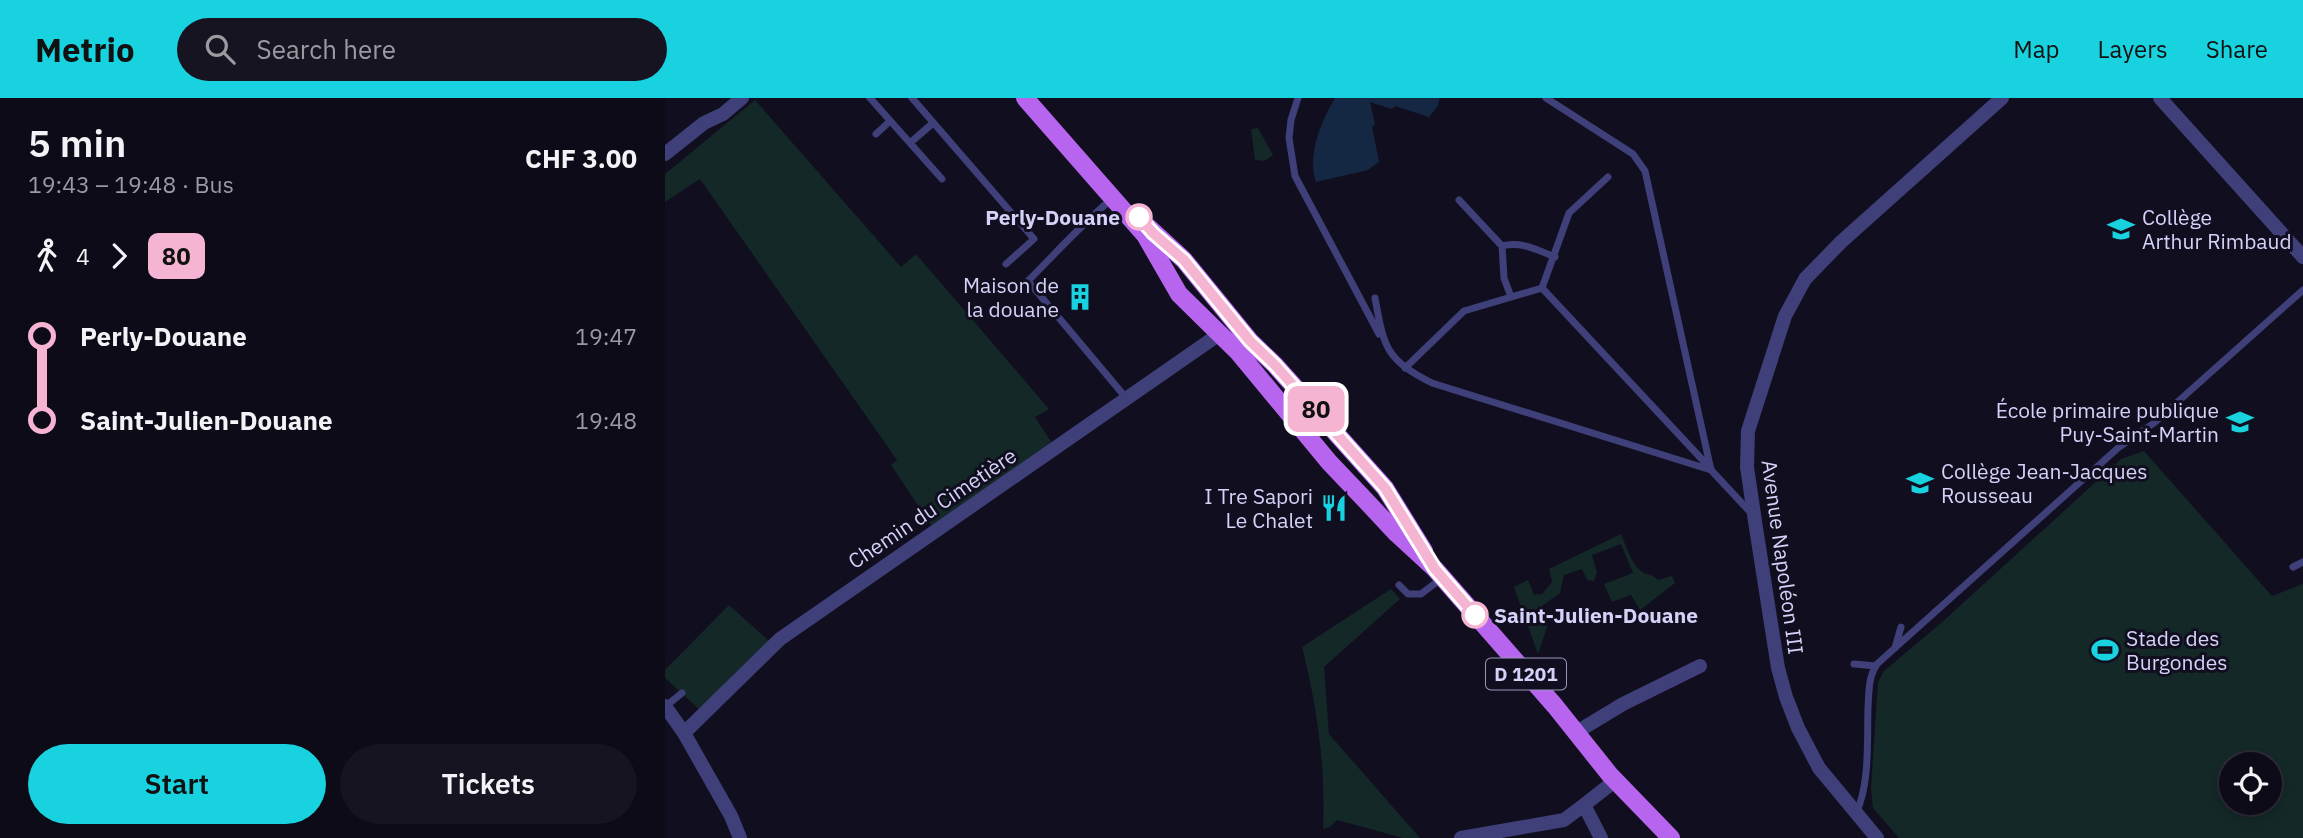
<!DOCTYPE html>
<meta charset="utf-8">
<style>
body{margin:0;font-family:"IBM Plex Sans",sans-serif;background:#161420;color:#f1f3f6;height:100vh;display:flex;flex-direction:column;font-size:26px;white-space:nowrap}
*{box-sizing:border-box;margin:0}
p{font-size:23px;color:#9a9ba1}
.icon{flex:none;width:38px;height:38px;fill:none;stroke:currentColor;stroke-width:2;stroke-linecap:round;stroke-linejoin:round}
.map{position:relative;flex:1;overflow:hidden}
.drawer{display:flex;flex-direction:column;background:#0d0b17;width:665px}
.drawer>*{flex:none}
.badge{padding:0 14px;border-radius:10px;font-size:24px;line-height:46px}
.buttons{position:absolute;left:1554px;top:654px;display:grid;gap:14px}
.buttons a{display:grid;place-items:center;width:63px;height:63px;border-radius:50%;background:#0d0b17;box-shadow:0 4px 10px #0003,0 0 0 2px #2d2b36;font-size:35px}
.map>.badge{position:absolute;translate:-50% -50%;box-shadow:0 0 0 4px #fff}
.legs{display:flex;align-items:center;gap:10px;height:77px;padding:0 28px;font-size:23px}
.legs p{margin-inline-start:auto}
.summary{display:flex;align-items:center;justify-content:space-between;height:119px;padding:0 28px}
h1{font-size:38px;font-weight:600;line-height:52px}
.action{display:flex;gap:14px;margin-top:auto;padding:14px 28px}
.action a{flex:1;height:80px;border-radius:42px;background:#18d2e0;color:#111;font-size:28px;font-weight:600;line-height:80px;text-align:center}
.action a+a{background:#161420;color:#f1f3f6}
ul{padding:0 28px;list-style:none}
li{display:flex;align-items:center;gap:24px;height:84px;font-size:26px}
li i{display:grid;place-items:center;width:10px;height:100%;margin:0 9px;background:currentColor}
li i::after{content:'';width:18px;height:18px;margin:-9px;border:5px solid;border-radius:50%;background:#0d0b17}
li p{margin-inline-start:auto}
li:first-child i{background:linear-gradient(#0000 50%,currentColor 0)}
li:last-child i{background:linear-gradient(currentColor 50%,#0000 0)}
header{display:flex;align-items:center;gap:42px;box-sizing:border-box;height:98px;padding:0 35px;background:#18d2e0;color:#111}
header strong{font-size:33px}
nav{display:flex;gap:38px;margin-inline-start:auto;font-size:24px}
.search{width:490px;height:63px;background:#161420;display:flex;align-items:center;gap:18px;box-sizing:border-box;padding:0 24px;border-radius:38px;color:#9a9ba1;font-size:26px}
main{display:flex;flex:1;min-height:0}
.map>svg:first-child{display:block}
.green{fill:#132827;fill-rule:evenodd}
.water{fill:#142844}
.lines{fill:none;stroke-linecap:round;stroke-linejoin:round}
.service{stroke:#3f3f79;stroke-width:7}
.minor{stroke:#3f3f79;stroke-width:14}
.primary{stroke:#b764ef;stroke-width:18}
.line-1-casing{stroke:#fff;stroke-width:16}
.line-1{stroke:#f5b5d2;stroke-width:10}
.stop-1-dot{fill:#fff;stroke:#f5b5d2;stroke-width:3.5}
.labels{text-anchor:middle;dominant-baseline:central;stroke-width:6;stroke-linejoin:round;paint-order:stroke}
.shield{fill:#110f1f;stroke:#9a98b8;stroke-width:2}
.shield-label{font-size:19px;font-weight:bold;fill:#d5d2fa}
.stop-label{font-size:21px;font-weight:bold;fill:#d5d2fa;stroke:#110f1f;text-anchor:end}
.poi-label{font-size:21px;fill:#d5d2fa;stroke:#110f1f;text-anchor:start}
.street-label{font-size:21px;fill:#d5d2fa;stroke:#110f1f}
</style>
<header>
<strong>Metrio</strong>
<div class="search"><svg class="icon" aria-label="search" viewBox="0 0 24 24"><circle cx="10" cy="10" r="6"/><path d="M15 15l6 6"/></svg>Search here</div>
<nav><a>Map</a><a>Layers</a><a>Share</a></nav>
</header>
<main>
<section class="drawer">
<div class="summary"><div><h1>5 min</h1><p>19:43 – 19:48 · Bus</p></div><b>CHF 3.00</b></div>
<div class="legs"><svg class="icon" aria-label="walk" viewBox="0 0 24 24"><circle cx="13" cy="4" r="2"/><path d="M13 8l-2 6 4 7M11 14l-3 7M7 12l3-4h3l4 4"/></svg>4<svg class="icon" aria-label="forward" viewBox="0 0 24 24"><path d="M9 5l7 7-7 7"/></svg><b class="badge" style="background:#f5b5d2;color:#111">80</b></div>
<ul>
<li><i style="color:#f5b5d2"></i><b>Perly-Douane</b><p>19:47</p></li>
<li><i style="color:#f5b5d2"></i><b>Saint-Julien-Douane</b><p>19:48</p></li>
</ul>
<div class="action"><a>Start</a><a>Tickets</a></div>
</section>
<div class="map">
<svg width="1638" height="740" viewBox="0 0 1638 740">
<rect width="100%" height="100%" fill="#110f1f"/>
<path class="green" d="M90 2 236 169 251 156 384 311 370 319 388 347 268 430 226 367 232 362 35 81 0 104V76Z
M593 30 608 57 599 63 590 62 586 31Z
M1479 353 1607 498 1638 486V740H1234L1208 710 1206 690 1213 584 1219 573 1275 526 1456 361ZM1566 667H1605V705H1566Z
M956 436C961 447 966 466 977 474 983 477 987 476 993 482L1007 478 1010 485 975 512 966 497 947 504 939 486 968 475 956 446 927 457 932 475 929 483 922 482 917 471 899 477 895 495 877 508 882 529 873 556 849 489 863 482 869 497 877 496 887 484 884 471Z
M726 491 735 501 659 569 664 636 755 740H738L672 722 665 729 658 731C661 670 652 608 637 549Z
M64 507 104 543 36 613 0 580V572Z"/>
<path class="water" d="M670 0H775L772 9 764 19 730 8 727 11 705 4 710 26 707 29 714 64 703 72 651 84C642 56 656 24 670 0Z"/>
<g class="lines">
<path class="service" d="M205 0 245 45 268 25
M247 0 369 141 341 166
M633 0 626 22 624 40 630 78 714 236
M881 0 968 56 980 73 1046 372
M211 36 225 23
M245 45 277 81
M794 102 837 148 839 180 846 199
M441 106C413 130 389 157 363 183L462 301
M837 148C857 143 872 152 890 159
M877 190 1046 371
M710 200C719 249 720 261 767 285L1046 372 1087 416
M740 270 799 213 877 190 904 115 943 79
M1628 469 1638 464
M734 487 743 496H756L777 480
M1230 550 1236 529
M1189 566 1211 568
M1 608 17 595
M1191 715C1205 687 1202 641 1203 610 1204 595 1203 579 1212 566L1453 350 1489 325 1638 192"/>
<path class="minor" d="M1495 0 1638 159
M0 56 39 25 58 16 77 0
M0 608 19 635 66 718 75 740
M19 635 115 541 553 237
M910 635 958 606 1035 568
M796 740 899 722 919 707
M936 740 919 707 951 682
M1212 740 1154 670 1133 630 1121 599 1113 570 1091 430 1082 369 1083 333 1120 218 1140 181 1176 144 1337 0"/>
<path class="primary" d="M360 0 480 137 514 196 573 254 664 364 703 405 732 436 770 471 890 608 945 677 1006 740
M483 129 519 162 585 243 610 267 720 390 759 453"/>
</g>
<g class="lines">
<defs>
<path id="line-1" d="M474 119 488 135 519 162 585 243 610 267 720 390 770 471 810 517"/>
</defs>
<use href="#line-1" class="line-1-casing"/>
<use href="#line-1" class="line-1"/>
</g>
<defs>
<symbol id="school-bare" viewBox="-9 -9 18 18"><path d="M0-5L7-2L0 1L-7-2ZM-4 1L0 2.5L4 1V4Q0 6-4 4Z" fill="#18d2e0" stroke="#110f1f" stroke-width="2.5" paint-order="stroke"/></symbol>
<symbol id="building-bare" viewBox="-9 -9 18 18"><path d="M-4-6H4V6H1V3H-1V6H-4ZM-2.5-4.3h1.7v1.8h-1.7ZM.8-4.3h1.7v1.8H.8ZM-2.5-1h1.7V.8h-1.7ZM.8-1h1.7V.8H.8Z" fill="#18d2e0" stroke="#110f1f" stroke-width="2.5" paint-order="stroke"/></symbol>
<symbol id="restaurant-bare" viewBox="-9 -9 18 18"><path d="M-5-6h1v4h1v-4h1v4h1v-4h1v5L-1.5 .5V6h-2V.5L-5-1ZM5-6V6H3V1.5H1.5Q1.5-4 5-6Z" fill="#18d2e0" stroke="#110f1f" stroke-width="2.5" paint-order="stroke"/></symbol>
<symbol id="stadium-bare" viewBox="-9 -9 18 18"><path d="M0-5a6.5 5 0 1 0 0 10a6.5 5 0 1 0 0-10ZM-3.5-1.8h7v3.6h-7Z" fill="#18d2e0" stroke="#110f1f" stroke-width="2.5" paint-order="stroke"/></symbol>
</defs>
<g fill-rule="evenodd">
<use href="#school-bare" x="1437" y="112" width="38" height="38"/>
<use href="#building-bare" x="396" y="180" width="38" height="38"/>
<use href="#school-bare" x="1556" y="305" width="38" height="38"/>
<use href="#school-bare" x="1236" y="366" width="38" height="38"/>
<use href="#restaurant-bare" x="650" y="391" width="38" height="38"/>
<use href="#stadium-bare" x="1421" y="533" width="38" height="38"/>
</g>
<g class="stop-1-dot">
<circle cx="474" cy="119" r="12"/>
<circle cx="810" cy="517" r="12"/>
</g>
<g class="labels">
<rect class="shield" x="821" y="560.5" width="80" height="31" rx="5"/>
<g class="shield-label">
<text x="861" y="576">D 1201</text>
</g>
<g class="stop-label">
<text x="455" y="119">Perly-Douane</text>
<text x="829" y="517" text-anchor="start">Saint-Julien-Douane</text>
</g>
<g class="poi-label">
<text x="1477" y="119">Collège<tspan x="1477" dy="24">Arthur Rimbaud</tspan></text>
<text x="394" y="187" text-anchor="end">Maison de<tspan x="394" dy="24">la douane</tspan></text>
<text x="1554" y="312" text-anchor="end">École primaire publique<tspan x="1554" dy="24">Puy-Saint-Martin</tspan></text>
<text x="1276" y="373">Collège Jean-Jacques<tspan x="1276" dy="24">Rousseau</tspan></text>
<text x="648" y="398" text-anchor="end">I Tre Sapori<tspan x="648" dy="24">Le Chalet</tspan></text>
<text x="1461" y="540">Stade des<tspan x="1461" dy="24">Burgondes</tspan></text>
</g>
<g class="street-label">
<text transform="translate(267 410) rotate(-34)">Chemin du Cimetière</text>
<text transform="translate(1118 459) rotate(82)">Avenue Napoléon III</text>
</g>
</g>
</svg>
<div class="buttons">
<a><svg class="icon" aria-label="locate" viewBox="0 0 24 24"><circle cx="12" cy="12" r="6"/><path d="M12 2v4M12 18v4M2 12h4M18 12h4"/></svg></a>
</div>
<b class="badge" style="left:651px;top:311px;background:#f5b5d2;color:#111">80</b>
</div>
</main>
